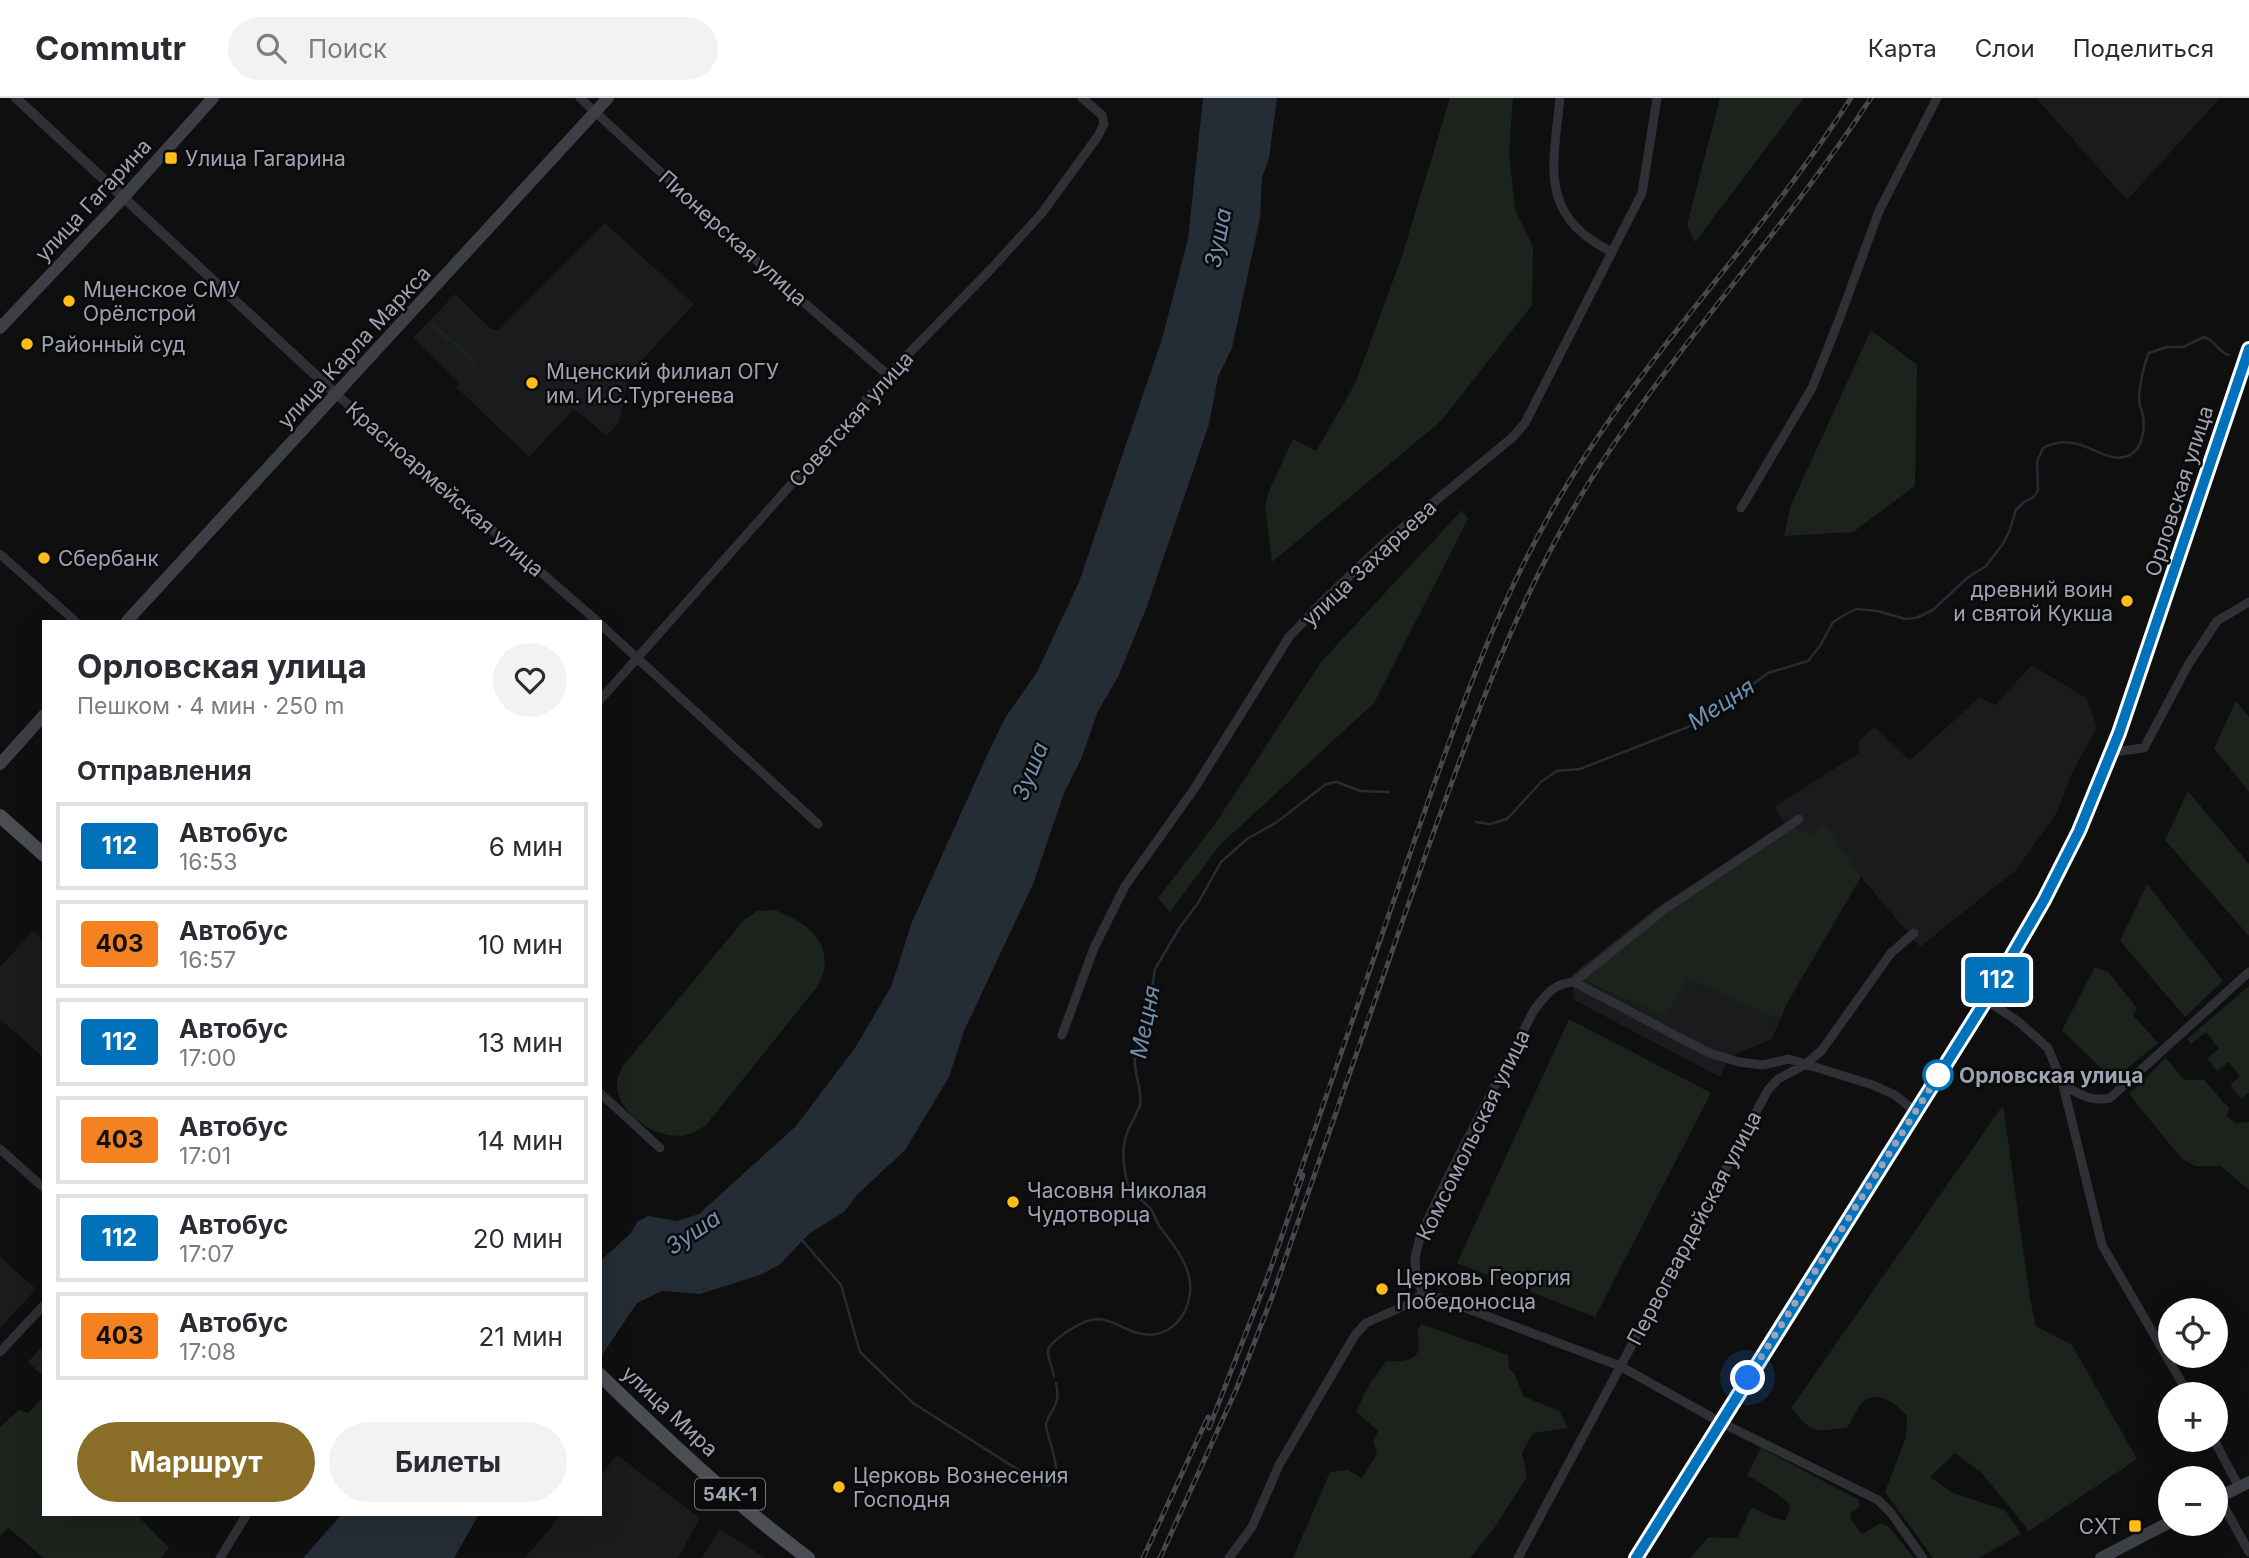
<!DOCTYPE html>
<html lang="ru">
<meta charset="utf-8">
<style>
body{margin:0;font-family:Inter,sans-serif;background:#f2f2f3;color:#2b2b33;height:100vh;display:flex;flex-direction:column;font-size:26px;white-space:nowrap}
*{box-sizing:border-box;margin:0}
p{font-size:23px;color:#7c7c81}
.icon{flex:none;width:38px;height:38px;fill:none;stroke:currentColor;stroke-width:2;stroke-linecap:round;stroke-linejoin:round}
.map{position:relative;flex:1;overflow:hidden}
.drawer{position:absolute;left:42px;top:522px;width:560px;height:896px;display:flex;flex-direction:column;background:#fff;border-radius:0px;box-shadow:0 7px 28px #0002}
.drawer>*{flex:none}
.badge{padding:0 14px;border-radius:5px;font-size:24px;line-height:46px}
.tools{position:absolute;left:2158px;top:1200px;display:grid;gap:14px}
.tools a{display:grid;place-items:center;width:70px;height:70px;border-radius:50%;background:#fff;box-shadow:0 7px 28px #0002;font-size:35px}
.you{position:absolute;width:35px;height:35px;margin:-18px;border:5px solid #fff;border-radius:50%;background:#1a73e8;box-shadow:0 0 0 10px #1a73e833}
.map>.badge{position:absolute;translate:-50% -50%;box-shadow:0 0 0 4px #fff}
h2{padding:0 35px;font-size:26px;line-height:63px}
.round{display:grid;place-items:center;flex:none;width:74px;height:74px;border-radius:37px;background:#f2f2f3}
.headline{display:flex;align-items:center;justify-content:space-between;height:119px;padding:0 35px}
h1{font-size:33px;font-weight:700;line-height:52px}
.cta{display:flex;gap:14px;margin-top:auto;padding:14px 35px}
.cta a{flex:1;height:80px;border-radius:42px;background:#8a6d27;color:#fff;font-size:28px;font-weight:700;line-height:80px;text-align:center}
.cta a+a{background:#f2f2f3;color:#2b2b33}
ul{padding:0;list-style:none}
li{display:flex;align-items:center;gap:21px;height:88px;margin:0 14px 10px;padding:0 21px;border:4px solid #e1e1e2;border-radius:0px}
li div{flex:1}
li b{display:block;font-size:26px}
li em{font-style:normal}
li .badge{min-width:77px;font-weight:700;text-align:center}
header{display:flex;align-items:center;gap:42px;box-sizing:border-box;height:98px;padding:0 35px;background:#fff;border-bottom:2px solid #e1e1e2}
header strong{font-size:33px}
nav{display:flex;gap:38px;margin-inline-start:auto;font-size:24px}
.search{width:490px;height:63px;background:#f2f2f3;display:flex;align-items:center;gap:18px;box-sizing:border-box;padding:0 24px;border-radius:38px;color:#7c7c81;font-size:26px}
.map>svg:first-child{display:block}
.built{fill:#1a1b1d}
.green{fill:#1b231c}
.water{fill:#242c35}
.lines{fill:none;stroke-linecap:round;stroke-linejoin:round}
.stream{stroke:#242c35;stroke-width:2.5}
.minor{stroke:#2f3036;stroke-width:9}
.tertiary{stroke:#2f3036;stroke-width:10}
.secondary{stroke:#3d3f46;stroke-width:12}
.primary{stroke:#4b4d55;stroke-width:14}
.rail-casing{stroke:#46484f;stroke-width:5}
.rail{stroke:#0a0a0b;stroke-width:2.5;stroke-dasharray:8;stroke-linecap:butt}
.line-casing{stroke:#fff;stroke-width:16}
.line{stroke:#0072bc;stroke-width:10}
.walk{stroke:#9ea3b3;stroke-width:7;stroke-dasharray:0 12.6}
.poi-dot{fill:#ffbd18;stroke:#0a0a0b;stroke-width:2.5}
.stop-dot{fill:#fff;stroke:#0072bc;stroke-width:3.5}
.labels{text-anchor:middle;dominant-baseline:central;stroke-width:5;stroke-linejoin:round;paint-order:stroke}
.shield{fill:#0a0a0b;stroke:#727581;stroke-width:2}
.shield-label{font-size:19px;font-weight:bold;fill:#9ea3b3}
.poi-label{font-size:21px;fill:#9ea3b3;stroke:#0a0a0b;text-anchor:start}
.street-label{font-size:21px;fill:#9ea3b3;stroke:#0a0a0b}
.stop-label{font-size:21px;font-weight:bold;fill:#9ea3b3;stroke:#0a0a0b;text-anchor:start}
.water-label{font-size:23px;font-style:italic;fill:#7090b3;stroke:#0a0a0b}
</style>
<header>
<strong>Commutr</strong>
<div class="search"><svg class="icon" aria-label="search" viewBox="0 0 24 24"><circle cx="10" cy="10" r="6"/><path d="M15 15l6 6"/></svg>Поиск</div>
<nav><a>Карта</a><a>Слои</a><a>Поделиться</a></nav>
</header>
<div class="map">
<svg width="2249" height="1460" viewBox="0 0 2249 1460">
<rect width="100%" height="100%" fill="#0f0f10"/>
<path class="built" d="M2036 0H2220L2127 102Z
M605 125 694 206 629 276 619 324 607 338 574 311 529 359 456 289 460 285 413 240 455 196 492 232H499Z
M2032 567 2086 600 2097 629 2073 673 2055 718 2016 772 1920 849 1861 779 1825 727 1811 736 1786 726 1774 709 1859 655V643L1874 629 1910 662 1980 599 1995 607Z
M33 833 44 843V960L0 921V869Z
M1572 877 1665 919 1688 881 1780 922 1772 941 1729 959 1720 979 1574 902Z
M0 1159 36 1191 0 1230Z
M617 1357 700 1420 678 1460H525L562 1416H600V1378Z
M720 1431 765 1460H702Z"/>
<path class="green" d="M1450 0H1513L1509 54 1515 111 1533 149 1532 207 1441 323 1272 464 1265 408 1269 393 1293 341 1316 353 1355 286 1402 158Z
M1720 0H1804L1695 144 1687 127Z
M433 224 476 263 473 266 431 227Z
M1871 232 1917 267 1915 388 1853 434 1784 438 1791 407Z
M1462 412 1468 421 1374 605 1219 748 1170 814 1158 800 1215 726 1321 564Z
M2236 603 2249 619V694L2214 650Z
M2188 693 2249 766V838L2165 742Z
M1786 726 1811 736 1825 726 1861 779 1786 907 1780 922 1688 881 1665 919 1572 877 1659 808Z
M2147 786 2223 883 2185 919 2120 843Z
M775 812C811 826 839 850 817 889L706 1027C700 1031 693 1035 686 1037 657 1043 616 1016 617 985 617 980 620 975 622 969L743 823 757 813Z
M2095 869 2108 874 2137 910 2133 917 2158 945 2113 982 2062 932Z
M2249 888V995L2241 1001 2230 987 2240 978 2229 964 2217 973 2207 960 2219 951 2206 934 2191 946 2187 941Z
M1569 921 1711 995 1595 1219 1457 1165Z
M2166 960 2184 982H2204L2229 1010 2227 1018 2235 1025 2249 1024V1092L2221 1068H2195L2181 1060 2129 996Z
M2003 1007 2030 1200 2036 1228 2072 1247 2137 1361 2029 1433 1981 1374 1955 1355 1930 1379 1953 1395 2005 1412 2021 1436 1979 1460H1933L1885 1394 1906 1339 1907 1318C1897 1307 1877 1290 1862 1305 1856 1311 1852 1323 1847 1330 1814 1333 1813 1336 1791 1310Z
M1421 1226 1508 1257 1509 1271 1515 1276 1523 1298 1559 1313 1568 1330 1533 1335 1522 1355 1527 1379 1495 1429 1470 1460H1293L1330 1374 1348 1372 1362 1380 1377 1356 1373 1343 1378 1333 1356 1313 1369 1287 1386 1263C1410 1264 1424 1262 1417 1234Z
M44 1247V1279L28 1264Z
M44 1298V1416H136L169 1450 161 1460H44L8 1430 0 1438V1329L19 1312 28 1315Z
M1761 1350 1859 1402 1860 1408 1851 1414 1850 1420 1862 1436 1881 1425 1889 1429 1914 1460H1690L1709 1439C1721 1439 1726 1442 1738 1439L1750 1412 1753 1409 1769 1418 1785 1423 1789 1414 1790 1407 1776 1395 1747 1377Z"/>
<path class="water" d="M1203 0H1277L1269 60 1262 80 1260 120 1232 250 1218 279 1209 326 1146 511 1118 579 1098 613 1081 661 1064 695 1033 786 964 933 949 979 905 1052 857 1097 844 1114 810 1135 779 1167 760 1177 700 1196 662 1193 637 1205 600 1260V1163L631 1135 637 1124 648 1118 677 1123 699 1116 796 1028 855 950 891 889 912 824 990 651 1005 620 1037 574 1079 484 1162 241 1188 141Z
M342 1416H479L454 1460H303Z"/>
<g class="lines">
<path class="stream" d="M1476 724 1490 726 1507 721 1542 683 1557 673 1580 671 1688 629 1703 619 1722 600 1745 592 1768 575 1808 563 1820 548 1833 524 1848 515 1856 511 1878 513 1905 521 1916 520 1933 512 1967 480 1986 468 2002 447 2009 434 2016 412 2024 404 2034 399 2038 392 2037 364 2043 350C2082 330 2103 370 2130 357 2143 350 2145 330 2143 318 2142 312 2139 307 2139 302 2139 291 2144 264 2149 255L2167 249H2183L2204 239C2216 242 2217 254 2229 257
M801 1141 841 1187 860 1254 913 1305 1042 1387H1050C1065 1372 1047 1344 1046 1326 1051 1309 1061 1309 1056 1285
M1054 1278C1048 1252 1040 1253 1065 1235 1076 1228 1086 1221 1099 1221 1111 1222 1123 1230 1134 1234 1164 1244 1186 1224 1190 1195 1193 1170 1174 1147 1160 1129 1156 1124 1155 1116 1150 1110 1141 1100 1131 1098 1127 1083 1122 1062 1121 1045 1131 1026 1134 1020 1138 1013 1140 1007 1143 991 1133 976 1135 959 1136 947 1143 936 1146 924 1150 907 1152 889 1155 871L1180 829 1198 805 1221 764 1247 741 1277 724 1326 686 1337 684 1360 693 1389 694"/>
<path class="minor" d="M580 0 779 183 888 277
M1560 0C1553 69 1538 118 1612 154
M336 296 597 523
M1741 410 1812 290 1839 222 1879 113 1937 0
M0 456 75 523
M600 526 818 726
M600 602 888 277 992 170 1042 115 1098 38 1104 26 1102 17 1082 0
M2112 654 2144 650 2188 567 2217 523 2249 504
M1574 884 1709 955 1739 964 1763 967 1789 961 1873 987 1895 997 1916 1014
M1986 902 2019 924 2048 950 2063 987 2102 1147 2189 1297
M1062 937 1094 850 1125 788 1194 691 1289 539 1322 504 1383 446 1513 339 1525 325 1642 95 1657 0
M2063 987C2079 996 2091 1004 2110 1000L2249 874
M600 995 660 1050
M0 1051 44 1090
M1423 1194 1416 1181 1415 1159 1421 1136 1451 1073 1534 912C1547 896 1552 886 1574 884L1665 811 1799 721
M1423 1194 1620 1268 1720 1324 1878 1402 1891 1415 1923 1460
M0 1254 44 1207
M2214 1342 2239 1389
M2219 1399 2249 1454
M220 1460 247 1416
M1229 1460 1252 1429 1279 1367 1355 1237 1366 1225 1413 1204 1423 1194
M1518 1460 1768 992 1778 981 1806 966 1822 952 1891 855 1914 835"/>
<path class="tertiary" d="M16 0 336 296"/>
<path class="secondary" d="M0 230 122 101 213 0
M127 523 608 0
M0 666 44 617
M2216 1401 2249 1384
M2101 1460 2170 1424"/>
<path class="primary" d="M0 718 44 757
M600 1277C666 1341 734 1405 808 1460
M1636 1460 1986 902 2044 802 2079 733 2112 654 2249 251"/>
<defs>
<path id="rail" d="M1296 1086C1334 973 1373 860 1413 747 1452 634 1491 520 1550 416 1634 266 1759 144 1851 0
M1209 1330 1268 1178 1303 1077
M1143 1460 1208 1319
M1160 1460 1236 1292 1272 1199C1324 1049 1375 899 1428 750 1469 636 1509 524 1569 418 1655 268 1777 144 1871 0"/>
</defs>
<use href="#rail" class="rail-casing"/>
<use href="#rail" class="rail"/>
</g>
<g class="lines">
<defs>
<path id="line" d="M1636 1460 1986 902 2044 802 2079 733 2119 635 2249 251"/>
</defs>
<use href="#line" class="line-casing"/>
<use href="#line" class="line"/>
<path class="walk" d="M1748 1280 1943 970 1938 977"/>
</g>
<g class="poi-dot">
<rect x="164" y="53" width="14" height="14" rx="3.5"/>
<circle cx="69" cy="203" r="7"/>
<circle cx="27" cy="246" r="7"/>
<circle cx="532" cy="285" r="7"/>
<circle cx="44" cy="460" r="7"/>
<circle cx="2127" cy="503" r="7"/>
<circle cx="1013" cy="1104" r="7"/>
<circle cx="1382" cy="1191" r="7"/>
<circle cx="839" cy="1389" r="7"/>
<rect x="2128" y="1421" width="14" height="14" rx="3.5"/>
</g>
<circle class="stop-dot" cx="1938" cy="977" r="14"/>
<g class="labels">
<rect class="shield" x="695" y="1380.5" width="70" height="31" rx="5"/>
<g class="shield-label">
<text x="730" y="1396">54К-1</text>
</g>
<g class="poi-label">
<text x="185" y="60">Улица Гагарина</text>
<text x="83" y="191">Мценское СМУ<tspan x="83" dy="24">Орёлстрой</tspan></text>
<text x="41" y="246">Районный суд</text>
<text x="546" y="273">Мценский филиал ОГУ<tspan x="546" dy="24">им. И.С.Тургенева</tspan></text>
<text x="58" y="460">Сбербанк</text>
<text x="2113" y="491" text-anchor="end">древний воин<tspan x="2113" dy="24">и святой Кукша</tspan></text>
<text x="1027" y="1092">Часовня Николая<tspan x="1027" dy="24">Чудотворца</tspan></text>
<text x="1396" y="1179">Церковь Георгия<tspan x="1396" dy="24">Победоносца</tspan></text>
<text x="853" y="1377">Церковь Вознесения<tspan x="853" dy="24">Господня</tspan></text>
<text x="2121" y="1428" text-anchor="end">СХТ</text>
</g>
<g class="street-label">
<text transform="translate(93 102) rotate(-47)">улица Гагарина</text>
<text transform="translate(733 140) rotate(42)">Пионерская улица</text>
<text transform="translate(354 249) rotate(-47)">улица Карла Маркса</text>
<text transform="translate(851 321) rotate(-48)">Советская улица</text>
<text transform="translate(445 391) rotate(41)">Красноармейская улица</text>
<text transform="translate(2179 393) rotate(-72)">Орловская улица</text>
<text transform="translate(1369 465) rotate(-43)">улица Захарьева</text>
<text transform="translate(1473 1037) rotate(-64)">Комсомольская улица</text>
<text transform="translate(1694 1130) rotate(-62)">Первогвардейская улица</text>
<text transform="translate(670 1313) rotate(43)">улица Мира</text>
</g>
<g class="stop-label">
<text x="1959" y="977">Орловская улица</text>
</g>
<g class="water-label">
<text transform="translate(1218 140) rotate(-79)">Зуша</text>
<text transform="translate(1721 606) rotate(-33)">Мецня</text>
<text transform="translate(1030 673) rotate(-68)">Зуша</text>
<text transform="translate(1145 924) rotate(-79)">Мецня</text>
<text transform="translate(693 1134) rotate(-34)">Зуша</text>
</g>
</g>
</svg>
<div class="tools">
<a><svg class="icon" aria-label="locate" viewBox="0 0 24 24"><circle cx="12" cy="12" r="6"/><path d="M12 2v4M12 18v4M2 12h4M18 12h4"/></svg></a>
<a>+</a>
<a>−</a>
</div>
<div class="you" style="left:1748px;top:1280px"></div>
<b class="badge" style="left:1997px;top:882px;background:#0072bc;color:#fff">112</b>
<section class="drawer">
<div class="headline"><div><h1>Орловская улица</h1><p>Пешком · 4 мин · 250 m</p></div><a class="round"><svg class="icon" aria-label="heart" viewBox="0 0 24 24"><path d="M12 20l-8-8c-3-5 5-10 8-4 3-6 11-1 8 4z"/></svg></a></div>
<h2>Отправления</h2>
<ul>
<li><span class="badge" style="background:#0072bc;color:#fff">112</span><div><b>Автобус</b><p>16:53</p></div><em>6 мин</em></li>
<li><span class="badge" style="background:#f58220;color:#111">403</span><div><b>Автобус</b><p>16:57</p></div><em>10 мин</em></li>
<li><span class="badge" style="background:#0072bc;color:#fff">112</span><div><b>Автобус</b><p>17:00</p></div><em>13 мин</em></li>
<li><span class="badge" style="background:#f58220;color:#111">403</span><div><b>Автобус</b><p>17:01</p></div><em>14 мин</em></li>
<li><span class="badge" style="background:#0072bc;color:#fff">112</span><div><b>Автобус</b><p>17:07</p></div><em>20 мин</em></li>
<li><span class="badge" style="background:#f58220;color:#111">403</span><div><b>Автобус</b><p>17:08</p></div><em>21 мин</em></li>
</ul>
<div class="cta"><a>Маршрут</a><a>Билеты</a></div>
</section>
</div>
